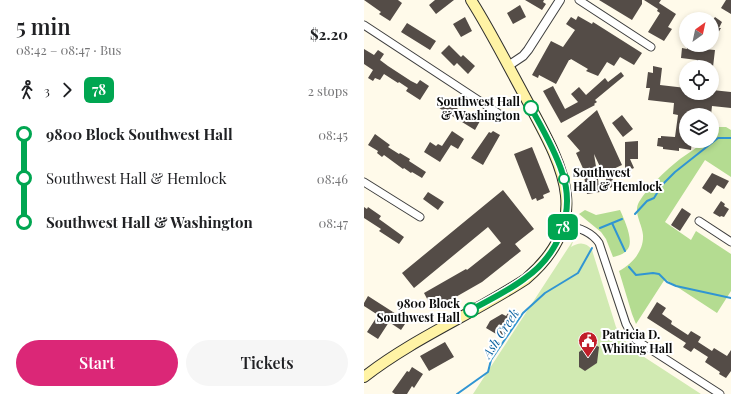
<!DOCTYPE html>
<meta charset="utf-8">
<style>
body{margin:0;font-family:"Playfair Display",serif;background:#f6f6f6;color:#202124;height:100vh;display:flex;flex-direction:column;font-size:15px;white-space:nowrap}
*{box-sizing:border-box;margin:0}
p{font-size:13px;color:#757577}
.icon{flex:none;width:22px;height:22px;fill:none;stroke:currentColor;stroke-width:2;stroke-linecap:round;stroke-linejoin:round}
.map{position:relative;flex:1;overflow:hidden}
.details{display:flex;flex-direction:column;background:#fff;width:364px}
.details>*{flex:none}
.badge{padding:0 8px;border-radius:6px;font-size:14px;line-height:26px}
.needle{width:26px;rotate:33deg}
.fabs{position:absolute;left:315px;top:12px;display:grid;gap:8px}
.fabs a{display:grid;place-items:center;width:40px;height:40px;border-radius:50%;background:#fff;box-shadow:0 2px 6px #0003;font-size:20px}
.map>.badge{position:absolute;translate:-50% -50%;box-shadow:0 0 0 2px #fff}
.legs{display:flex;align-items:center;gap:6px;height:44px;padding:0 16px;font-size:13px}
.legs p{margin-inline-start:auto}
.summary{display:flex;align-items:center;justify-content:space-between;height:68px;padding:0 16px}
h1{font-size:22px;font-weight:600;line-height:30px}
.cta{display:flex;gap:8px;margin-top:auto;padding:8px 16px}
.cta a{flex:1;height:46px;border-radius:24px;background:#db2777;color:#fff;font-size:16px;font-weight:600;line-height:46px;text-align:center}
.cta a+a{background:#f6f6f6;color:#202124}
ul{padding:0 16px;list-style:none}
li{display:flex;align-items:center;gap:14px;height:44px;font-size:15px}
li i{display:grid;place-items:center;width:6px;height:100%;margin:0 5px;background:currentColor}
li i::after{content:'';width:10px;height:10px;margin:-5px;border:3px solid;border-radius:50%;background:#fff}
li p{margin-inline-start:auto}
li:first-child i{background:linear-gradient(#0000 50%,currentColor 0)}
li:last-child i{background:linear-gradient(currentColor 50%,#0000 0)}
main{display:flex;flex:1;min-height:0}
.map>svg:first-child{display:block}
.green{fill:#d1eab2}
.forest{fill:#b4dc91}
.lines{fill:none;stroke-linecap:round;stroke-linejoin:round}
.stream{stroke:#3095d3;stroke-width:2}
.building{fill:#544c47}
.minor-casing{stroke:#3e3e3e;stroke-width:9}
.tertiary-casing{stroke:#3e3e3e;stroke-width:10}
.secondary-casing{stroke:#2d2d2d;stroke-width:12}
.minor{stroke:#fff;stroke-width:7}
.tertiary{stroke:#fff;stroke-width:8}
.secondary{stroke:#fff3a5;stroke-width:10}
.line-1-casing{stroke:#fff;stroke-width:9}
.line-1{stroke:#00a651;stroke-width:6}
.stop-1-dot{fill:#fff;stroke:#00a651;stroke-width:2}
.labels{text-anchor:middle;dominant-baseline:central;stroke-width:4;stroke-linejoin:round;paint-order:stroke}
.stop-label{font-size:12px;font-weight:bold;fill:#0b0b0b;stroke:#fff;text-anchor:end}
.poi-label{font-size:12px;font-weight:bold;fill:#0b0b0b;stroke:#fff;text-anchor:start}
.water-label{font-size:13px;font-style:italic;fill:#1065a2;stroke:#fff}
</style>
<main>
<section class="details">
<div class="summary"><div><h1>5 min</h1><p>08:42 – 08:47 · Bus</p></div><b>$2.20</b></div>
<div class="legs"><svg class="icon" aria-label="walk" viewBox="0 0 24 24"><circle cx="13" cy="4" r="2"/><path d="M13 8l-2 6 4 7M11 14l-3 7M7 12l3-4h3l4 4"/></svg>3<svg class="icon" aria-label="forward" viewBox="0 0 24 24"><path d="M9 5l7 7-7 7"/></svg><b class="badge" style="background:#00a651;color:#fff">78</b><p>2 stops</p></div>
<ul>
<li><i style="color:#00a651"></i><b>9800 Block Southwest Hall</b><p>08:45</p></li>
<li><i style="color:#00a651"></i><span>Southwest Hall &amp; Hemlock</span><p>08:46</p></li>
<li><i style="color:#00a651"></i><b>Southwest Hall &amp; Washington</b><p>08:47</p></li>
</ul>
<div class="cta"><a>Start</a><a>Tickets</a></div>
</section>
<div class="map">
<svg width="367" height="394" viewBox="0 0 367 394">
<rect width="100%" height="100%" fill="#fffaea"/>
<path class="green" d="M210 239 207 247C215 242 222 242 228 250L252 327 261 341 274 353 337 394H109Z"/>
<path class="forest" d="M354 127H362L367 130V177L341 160 301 222 327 240 332 231 367 254V291L353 313 301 279 272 324 268 314 255 271C268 264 280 251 279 235 278 223 269 213 275 202 284 187 302 170 316 159 324 153 333 148 340 141H348V132Z
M221 210 232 215 256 210C260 219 271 242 263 250 260 254 254 256 249 257L242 239 237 232 215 214Z"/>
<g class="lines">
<path class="stream" d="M271 214 283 201 290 198 298 185 311 172 354 138H367
M248 223 261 251
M236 228 258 219
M265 267 272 275 289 273 295 274 303 282 312 286 367 298
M93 394 124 372 127 360 159 313 181 293 214 273 228 248"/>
</g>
<path class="building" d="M0 0H34L38 3 26 21 15 14 17 12Z
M71 0H90L72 14 65 5Z
M161 0H180L179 2 182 4 178 10Z
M235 0H278V4L268 20Z
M280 0H297L295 3 312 14 304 27 308 29 300 41 284 32 296 13 293 11 294 9Z
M362 0H367V14L357 8Z
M156 5 162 17 149 24 143 13Z
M214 16 228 24 229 22 278 53 270 65 256 57 250 66 243 62 234 76 222 71 224 69 207 59 206 60H205L192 84 175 75 174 78 168 75 187 41 199 47 211 30 202 24 207 17 212 20Z
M101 17 108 31 97 37 89 24Z
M351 17 358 22 355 28H357L348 43V21Z
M43 23 72 41 66 50 37 32Z
M85 45 97 57 99 55 111 66 104 74 93 63 90 66 77 53Z
M323 45 340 47V49L351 50 349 67H332L333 60 317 58 318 48 323 49Z
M0 49 10 55 14 50 20 54 16 60 24 66 47 81 53 84 56 80 65 86 56 100 42 91 44 88 35 82 34 83 20 74 16 80 11 78 9 81 4 78 9 70 0 64Z
M289 66 298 68 296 85 322 88V93H348V90L367 92V108L348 106 347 115H322V141H328L327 150 315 148V151L299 149V147L293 146 294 138H297V136L311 137 314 115 309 114 310 103 284 100 286 88H282L284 72 289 73Z
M257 72 260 76 231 100 233 102 230 104 231 105 197 123 179 91 189 86 201 109 214 102 207 94 215 87 222 95 241 78 244 82Z
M77 98 99 112 100 111 116 121 111 130 72 106Z
M233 110 258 165 245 171 251 185 246 188 230 154 236 192 223 194 220 176 222 175 212 153 216 151 203 136Z
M258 115 269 129 259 137 248 123Z
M88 131 100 139 94 149 87 145 76 162 60 152 66 142 72 146 74 144 78 146Z
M129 131 136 135 119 165 107 158 125 132 127 133Z
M11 134 26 145 24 147 35 154 36 153 46 159 45 161 62 172 58 178 48 172 47 173 40 168 39 169 20 155 18 157 13 153 14 151 4 145Z
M274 141V159H266L270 168 261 172V142Z
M168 147 186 192 179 195 180 198 173 201 172 198 168 200 150 154Z
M348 173 365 181 360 189 353 185 347 194 338 188Z
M139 190 170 229 151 244 157 251 118 282 69 310 60 293 102 269 103 270 137 243 124 227 50 288 38 273Z
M64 192 80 202 74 210 59 199Z
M357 201 361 204 360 206 365 209 360 217 357 216 356 217 349 213Z
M0 207 3 209 4 207 17 216 15 219 40 237 35 244 15 231 17 229 0 218Z
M318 208 327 214 316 231 307 225Z
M4 296 43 321 37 330 25 322 14 339 3 332 14 315 0 306V303Z
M293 302 302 308 298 314 308 321 307 324 324 335 327 331 337 337 334 342 348 351 350 348 363 356 367 350V371L362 378 355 374 356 372 341 362 344 357 330 348 327 352 319 347 322 343 283 318Z
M144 313 151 318 139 338 122 328 126 321 138 314 142 316Z
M81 342 90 357 65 371 56 356Z
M228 343 235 347 233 363 221 371 215 367V352Z
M48 367 59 374 50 388 48 386 43 394H31L28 392 43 371 45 372Z"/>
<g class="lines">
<defs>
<path id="minor" d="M215 0 287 47
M0 25 140 117
M0 182 56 217
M335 221 367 242
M200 225C214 227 227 231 235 243L262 324 267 333 272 340 356 394"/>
<path id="tertiary" d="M144 66 159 56 164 50 196 0"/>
<path id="secondary" d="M0 377C50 338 109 314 162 279 234 217 195 161 159 93 142 62 126 30 107 0"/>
</defs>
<use href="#minor" class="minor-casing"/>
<use href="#tertiary" class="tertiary-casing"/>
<use href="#secondary" class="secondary-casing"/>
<use href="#minor" class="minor"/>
<use href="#tertiary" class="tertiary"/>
<use href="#secondary" class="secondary"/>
</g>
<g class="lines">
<defs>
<path id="line-1" d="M107 310C125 300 144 291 160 279 195 255 212 212 198 172 191 150 178 128 167 108"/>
</defs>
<use href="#line-1" class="line-1-casing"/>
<use href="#line-1" class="line-1"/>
</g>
<defs>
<symbol id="civic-pin" viewBox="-11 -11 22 30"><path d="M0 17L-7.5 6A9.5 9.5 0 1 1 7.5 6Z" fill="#c11e29" stroke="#fff"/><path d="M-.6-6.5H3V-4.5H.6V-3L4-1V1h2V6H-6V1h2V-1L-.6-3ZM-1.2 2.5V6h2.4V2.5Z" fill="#fff"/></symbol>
</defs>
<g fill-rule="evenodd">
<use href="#civic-pin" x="213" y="330" width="22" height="30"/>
</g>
<g class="stop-1-dot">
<circle cx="167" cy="108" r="7"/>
<circle cx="200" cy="179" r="5"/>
<circle cx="107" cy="310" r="7"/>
</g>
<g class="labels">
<g class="stop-label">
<text x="156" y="101">Southwest Hall<tspan x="156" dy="14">&amp; Washington</tspan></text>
<text x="209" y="172" text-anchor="start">Southwest<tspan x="209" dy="14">Hall &amp; Hemlock</tspan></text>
<text x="96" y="303">9800 Block<tspan x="96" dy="14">Southwest Hall</tspan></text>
</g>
<g class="poi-label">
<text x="238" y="334">Patricia D.<tspan x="238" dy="14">Whiting Hall</tspan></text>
</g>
<g class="water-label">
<text transform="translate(136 333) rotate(-57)">Ash Creek</text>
</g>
</g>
</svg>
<div class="fabs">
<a><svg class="needle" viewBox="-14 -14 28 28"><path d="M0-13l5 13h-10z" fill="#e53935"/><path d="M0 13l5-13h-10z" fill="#757577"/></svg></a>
<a><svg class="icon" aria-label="locate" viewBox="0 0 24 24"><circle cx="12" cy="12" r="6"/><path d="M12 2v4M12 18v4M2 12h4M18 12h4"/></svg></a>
<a><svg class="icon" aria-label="layers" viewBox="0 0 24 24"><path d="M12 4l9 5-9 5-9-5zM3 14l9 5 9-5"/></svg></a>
</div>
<b class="badge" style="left:199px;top:227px;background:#00a651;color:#fff">78</b>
</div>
</main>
